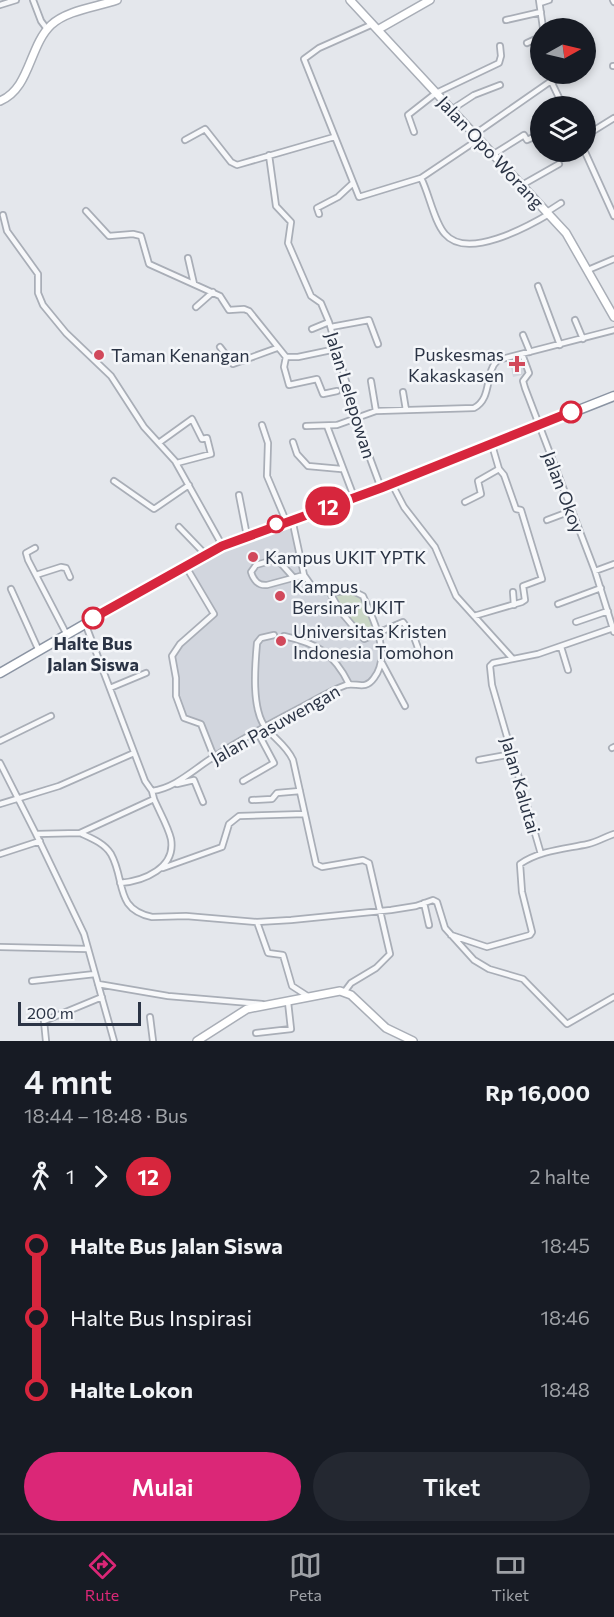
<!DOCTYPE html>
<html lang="id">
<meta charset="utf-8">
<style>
body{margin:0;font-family:Commissioner,sans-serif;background:#242831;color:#f1f3f6;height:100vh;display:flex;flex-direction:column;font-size:22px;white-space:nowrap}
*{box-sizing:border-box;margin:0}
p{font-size:20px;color:#9ea1a6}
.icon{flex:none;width:33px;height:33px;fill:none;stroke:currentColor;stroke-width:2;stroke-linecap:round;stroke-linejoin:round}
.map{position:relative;height:1041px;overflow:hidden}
.side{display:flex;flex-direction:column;background:#171b24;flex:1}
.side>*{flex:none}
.badge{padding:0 12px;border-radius:20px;font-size:21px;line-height:39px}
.needle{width:39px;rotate:82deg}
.tools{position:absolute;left:530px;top:18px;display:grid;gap:12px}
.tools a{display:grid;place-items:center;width:66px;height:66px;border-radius:50%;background:#171b24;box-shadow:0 3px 9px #0003;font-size:30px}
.scale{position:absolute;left:18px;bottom:15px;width:123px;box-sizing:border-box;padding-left:6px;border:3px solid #2b3445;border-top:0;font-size:16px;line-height:21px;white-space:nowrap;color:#2b3445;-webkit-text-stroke:4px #f4f6f9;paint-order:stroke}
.map>.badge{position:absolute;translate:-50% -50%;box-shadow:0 0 0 3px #fff}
.legs{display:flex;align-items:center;gap:9px;height:66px;padding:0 24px;font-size:20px}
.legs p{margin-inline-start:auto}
.summary{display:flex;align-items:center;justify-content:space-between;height:102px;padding:0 24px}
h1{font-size:33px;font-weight:600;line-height:45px}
.action{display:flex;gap:12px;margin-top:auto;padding:12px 24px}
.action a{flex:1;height:69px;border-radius:36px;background:#db2777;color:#fff;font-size:24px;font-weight:600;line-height:69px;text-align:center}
.action a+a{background:#242831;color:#f1f3f6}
ul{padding:0 24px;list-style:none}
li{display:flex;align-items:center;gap:21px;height:72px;font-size:22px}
li i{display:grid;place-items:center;width:9px;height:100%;margin:0 8px;background:currentColor}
li i::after{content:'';width:15px;height:15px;margin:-8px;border:4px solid;border-radius:50%;background:#171b24}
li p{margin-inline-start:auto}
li:first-child i{background:linear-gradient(#0000 50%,currentColor 0)}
li:last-child i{background:linear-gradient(currentColor 50%,#0000 0)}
.menu{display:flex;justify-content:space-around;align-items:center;height:84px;border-top:2px solid #363941;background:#171b24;font-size:16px;color:#9ea1a6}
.menu a{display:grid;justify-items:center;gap:3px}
.menu .active{color:#db2777}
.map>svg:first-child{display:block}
.built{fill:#d2d6de}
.green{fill:#c9d6c5}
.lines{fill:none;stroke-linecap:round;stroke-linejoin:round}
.street-casing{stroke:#a9aeb7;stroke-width:8}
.secondary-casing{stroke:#a9aeb7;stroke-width:10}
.highway-casing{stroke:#8b94a3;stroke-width:11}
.street{stroke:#f7f8fa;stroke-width:4.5}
.secondary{stroke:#fff;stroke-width:7}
.highway{stroke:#fff;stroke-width:8}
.line-1-casing{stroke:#fff;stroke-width:14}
.line-1{stroke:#d7263d;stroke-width:9}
.poi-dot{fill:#d1495b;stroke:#f4f6f9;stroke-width:2}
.stop-1-dot{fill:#fff;stroke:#d7263d;stroke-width:3}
.labels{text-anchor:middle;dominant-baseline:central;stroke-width:5;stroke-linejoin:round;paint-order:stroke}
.street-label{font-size:18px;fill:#2b3445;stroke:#f4f6f9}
.poi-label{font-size:18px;fill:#2b3445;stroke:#f4f6f9;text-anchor:start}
.stop-label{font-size:18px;font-weight:bold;fill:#2b3445;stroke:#f4f6f9}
</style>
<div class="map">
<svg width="614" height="1041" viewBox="0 0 614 1041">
<rect width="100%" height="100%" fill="#e4e7ec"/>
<path class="built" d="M522 355 526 370 522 375 513 377 509 358Z
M292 519 308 581 317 588 330 593 363 596 383 656 376 677 360 687 344 686 214 757 201 724 181 714 173 666 175 650 213 616 185 565Z"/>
<path class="green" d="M351 590 359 593 377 633 367 639 356 630 330 593Z"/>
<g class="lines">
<defs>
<path id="street" d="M33 0 41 21 47 29
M539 0 543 28
M613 0 614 2
M540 3 549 0
M0 5 16 0
M506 20 541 12
M373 24 319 48 304 59 359 197 421 178 479 139
M527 43 540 37
M613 66H614
M550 79 574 74
M451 110 474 95 500 85
M414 132 408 115 436 93 499 63 501 56 500 46
M475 134 551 81 563 106
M585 136 614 118
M185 140 205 129 231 162 237 165 334 137
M585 152 614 216
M494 154 524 135 527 140 540 134
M269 155 276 206 291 222 288 243 311 296 321 303 329 322 361 434 381 488
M421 178C429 193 434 222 445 234 467 260 527 227 549 214
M522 185 559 164
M86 211 109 236 133 234 141 236 149 264 220 296 229 310 244 309 249 311 286 357H298L336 349
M547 212 561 203
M319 214 317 208 338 197 352 184
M3 215 7 231 38 274V293L43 305 66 333 111 376 144 427 175 461 222 545
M188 258 194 284
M588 270 614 259
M538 286 560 345
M196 307 213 292
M575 320 583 339
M331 327 369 320 378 344
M312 329 329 322
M523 335 530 352
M220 347 233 364 277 348
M522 354 529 373 523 381 525 388 595 571 614 632
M286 357 284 367 289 385 317 379 323 394 337 391
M371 381 376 411
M403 392 406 410
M262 425 268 443 267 476 286 521
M306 426 337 425 376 411 474 408C493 398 484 372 498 360L614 330
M327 426 354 497
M160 442 192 419 202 439 207 438 211 454 177 463
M293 442 297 454 308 466 341 469
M114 481 154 509 189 485
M392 484 404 507 435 547 456 596 512 658
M239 495 247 536
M465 502 481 494 478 481 499 469 492 445
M547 520 571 511
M179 527 205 554
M35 548 26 553 28 560 67 635
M185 565 214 614 180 644 172 656 176 678V696L184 718 201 724 214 757
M595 571 614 564
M36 575 61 567 66 568 70 577
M294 578 277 559 256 565 251 572C253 579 258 586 267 585L304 575
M11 589 39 651
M513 592 514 605
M330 593 341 612 364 639 403 622 414 637 421 656
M558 604 601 588
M474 616 522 602 525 600 523 586 542 579 521 510 516 509 504 475 499 469
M576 622 608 611
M85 623 145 781 152 791C175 788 193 770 212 758 239 741 267 725 296 710 312 702 329 691 346 685 356 682 365 691 374 678 392 655 373 619 363 596L351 590 330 593 311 585 304 575 292 519
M274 635 261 638 257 643C255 665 251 710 266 728 275 739 287 746 293 760L316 864 322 867 363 860 369 863 390 954 376 968 351 983 345 991
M284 636C316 643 334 653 349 684
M561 647 568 670
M382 663 405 706
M110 688 146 673
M0 741 51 716
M612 748 614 747
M479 760 512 754
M0 763 36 834 80 833 154 799 152 791
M243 781 274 763 257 731
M177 784 194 780 203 802
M252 800 272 799 277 793 300 791
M0 804 59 786 134 753
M80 833C91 838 104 843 111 854 126 881 114 909 152 917L186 916 257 922 291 920 391 910 416 906 433 900 437 902 445 928 474 960 489 969 523 979 567 1024 614 997
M36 834 84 934 114 1041
M0 854 40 841
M541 854 492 685 490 666 493 663 538 654 613 628
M163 868 222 847 229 824 239 816 305 814
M120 883C144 881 176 868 171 839 168 826 159 811 154 799
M424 903 429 925
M257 922 268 953 283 955 292 986 309 997
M451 935 487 947 530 935 532 932 522 892 520 864C541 850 565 849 588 844 597 842 605 837 614 834
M0 947 88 949
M32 981 95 974
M98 984 168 996 262 1004
M150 1017 153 1041
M256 1033 291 1029 288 1002
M46 1041 44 1021 102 997"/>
<path id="secondary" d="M350 0 566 233 614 317
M379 29 430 0
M0 101C30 89 29 46 51 25 67 10 97 7 117 0
M197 1041 247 1009 340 991 351 995 386 1028 413 1041"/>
<path id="highway" d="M0 673 222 545 381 488 614 396"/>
</defs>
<use href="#street" class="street-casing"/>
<use href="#secondary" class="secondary-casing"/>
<use href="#highway" class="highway-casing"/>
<use href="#street" class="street"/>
<use href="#secondary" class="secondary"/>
<use href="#highway" class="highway"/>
</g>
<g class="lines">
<defs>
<path id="line-1" d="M93 618 222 546 381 488 571 412"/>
</defs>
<use href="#line-1" class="line-1-casing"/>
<use href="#line-1" class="line-1"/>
</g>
<g class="poi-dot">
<circle cx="99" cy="355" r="6"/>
<path d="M514 355h6v6h6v6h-6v6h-6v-6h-6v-6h6z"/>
<circle cx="253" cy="557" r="6"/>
<circle cx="280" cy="596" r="6"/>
<circle cx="281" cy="641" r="6"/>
</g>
<g class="stop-1-dot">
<circle cx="571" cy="412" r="10"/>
<circle cx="276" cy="524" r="8"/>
<circle cx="93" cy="618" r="10"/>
</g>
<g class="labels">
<g class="street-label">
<text transform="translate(491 152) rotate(47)">Jalan Opo Worang</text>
<text transform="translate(351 395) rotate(73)">Jalan Lelepowan</text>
<text transform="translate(564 492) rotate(69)">Jalan Okoy</text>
<text transform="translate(275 724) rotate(-29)">Jalan Pasuwengan</text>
<text transform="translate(521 785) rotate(74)">Jalan Kalutai</text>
</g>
<g class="poi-label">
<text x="504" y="354" text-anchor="end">Puskesmas<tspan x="504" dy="21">Kakaskasen</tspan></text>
<text x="111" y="355">Taman Kenangan</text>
<text x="265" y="557">Kampus UKIT YPTK</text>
<text x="292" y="586">Kampus<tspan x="292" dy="21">Bersinar UKIT</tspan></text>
<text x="293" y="631">Universitas Kristen<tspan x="293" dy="21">Indonesia Tomohon</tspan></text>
</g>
<g class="stop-label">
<text x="93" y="643">Halte Bus<tspan x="93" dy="21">Jalan Siswa</tspan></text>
</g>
</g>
</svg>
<div class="tools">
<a><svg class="needle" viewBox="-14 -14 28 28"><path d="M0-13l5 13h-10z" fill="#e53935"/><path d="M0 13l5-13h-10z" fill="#9ea1a6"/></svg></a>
<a><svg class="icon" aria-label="layers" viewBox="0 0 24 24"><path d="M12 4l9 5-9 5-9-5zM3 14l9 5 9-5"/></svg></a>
</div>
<div class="scale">200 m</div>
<b class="badge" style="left:328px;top:506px;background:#d7263d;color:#fff">12</b>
</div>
<section class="side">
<div class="summary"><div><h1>4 mnt</h1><p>18:44 – 18:48 · Bus</p></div><b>Rp 16,000</b></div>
<div class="legs"><svg class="icon" aria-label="walk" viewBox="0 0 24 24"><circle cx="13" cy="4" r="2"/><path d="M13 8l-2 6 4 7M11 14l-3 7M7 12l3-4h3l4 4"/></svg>1<svg class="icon" aria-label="forward" viewBox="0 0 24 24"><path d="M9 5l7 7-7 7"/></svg><b class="badge" style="background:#d7263d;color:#fff">12</b><p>2 halte</p></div>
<ul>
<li><i style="color:#d7263d"></i><b>Halte Bus Jalan Siswa</b><p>18:45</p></li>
<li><i style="color:#d7263d"></i><span>Halte Bus Inspirasi</span><p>18:46</p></li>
<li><i style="color:#d7263d"></i><b>Halte Lokon</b><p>18:48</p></li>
</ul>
<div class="action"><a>Mulai</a><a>Tiket</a></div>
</section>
<nav class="menu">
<a class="active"><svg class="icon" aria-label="directions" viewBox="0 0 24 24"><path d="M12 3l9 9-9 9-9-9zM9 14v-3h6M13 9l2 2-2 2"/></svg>Rute</a>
<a><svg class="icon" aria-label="map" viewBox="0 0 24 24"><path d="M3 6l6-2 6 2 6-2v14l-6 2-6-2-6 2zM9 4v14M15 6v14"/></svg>Peta</a>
<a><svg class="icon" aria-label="tickets" viewBox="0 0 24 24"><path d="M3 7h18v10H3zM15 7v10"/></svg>Tiket</a>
</nav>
